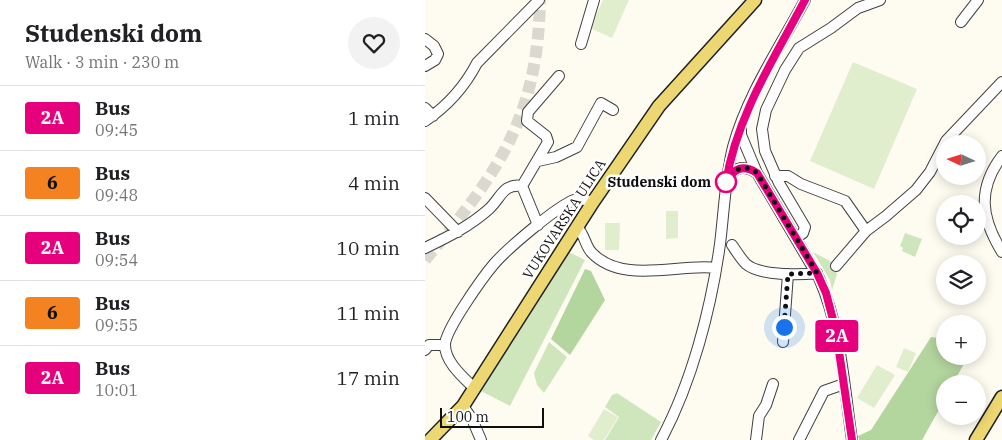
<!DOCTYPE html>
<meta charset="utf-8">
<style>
body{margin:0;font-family:"IBM Plex Serif",serif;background:#f2f2f2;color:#202124;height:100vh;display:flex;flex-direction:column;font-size:19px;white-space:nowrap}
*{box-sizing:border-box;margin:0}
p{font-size:16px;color:#757577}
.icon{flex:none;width:28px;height:28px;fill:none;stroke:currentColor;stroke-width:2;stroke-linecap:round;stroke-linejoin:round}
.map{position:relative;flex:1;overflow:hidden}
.side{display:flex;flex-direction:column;background:#fff;width:425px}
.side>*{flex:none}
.badge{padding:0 10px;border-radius:4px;font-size:18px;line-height:32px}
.needle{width:32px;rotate:274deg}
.fabs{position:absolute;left:511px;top:135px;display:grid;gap:10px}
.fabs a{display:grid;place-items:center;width:50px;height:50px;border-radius:50%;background:#fff;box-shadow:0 2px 12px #0003;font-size:25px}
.scale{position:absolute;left:15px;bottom:12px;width:104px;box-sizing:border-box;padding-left:5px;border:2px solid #0e0e0e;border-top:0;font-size:14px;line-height:18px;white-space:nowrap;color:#0e0e0e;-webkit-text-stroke:4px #fff;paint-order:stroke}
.you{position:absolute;width:25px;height:25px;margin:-12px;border:4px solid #fff;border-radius:50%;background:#1a73e8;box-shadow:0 0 0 8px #1a73e833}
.map>.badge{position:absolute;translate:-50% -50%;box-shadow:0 0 0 2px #fff}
.round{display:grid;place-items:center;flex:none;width:52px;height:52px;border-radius:26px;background:#f2f2f2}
.head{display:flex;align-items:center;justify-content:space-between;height:85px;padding:0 25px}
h1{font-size:24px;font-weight:800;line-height:38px}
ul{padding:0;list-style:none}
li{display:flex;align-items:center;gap:15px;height:65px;padding:0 25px;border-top:1px solid #e0e0e0}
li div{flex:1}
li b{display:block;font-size:19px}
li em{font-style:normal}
li .badge{min-width:55px;font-weight:700;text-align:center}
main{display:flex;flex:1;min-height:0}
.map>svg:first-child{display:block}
.green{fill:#cfe6bd}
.forest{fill:#b3d59e}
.pitch{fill:#e1eece}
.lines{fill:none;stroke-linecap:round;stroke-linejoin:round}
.major-tunnel{stroke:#dad8cf;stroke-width:12;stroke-dasharray:12 6;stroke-linecap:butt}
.minor-casing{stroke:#414141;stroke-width:12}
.major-casing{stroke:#1f1f1f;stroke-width:15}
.minor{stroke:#fff;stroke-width:10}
.major{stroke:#ecd772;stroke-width:12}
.line-casing{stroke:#fff;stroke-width:11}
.line{stroke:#e6007e;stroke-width:8}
.walk{stroke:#0e0e0e;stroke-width:5;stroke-dasharray:0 9}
.stop-dot{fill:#fff;stroke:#e6007e;stroke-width:2.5}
.labels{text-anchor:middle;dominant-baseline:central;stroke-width:5;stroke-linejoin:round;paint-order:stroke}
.stop-label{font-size:14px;font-weight:bold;fill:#0e0e0e;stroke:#fff;text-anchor:end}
.street-label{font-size:14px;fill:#0e0e0e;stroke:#fff}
</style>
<main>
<section class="side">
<div class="head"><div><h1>Studenski dom</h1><p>Walk · 3 min · 230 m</p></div><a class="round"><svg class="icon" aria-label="heart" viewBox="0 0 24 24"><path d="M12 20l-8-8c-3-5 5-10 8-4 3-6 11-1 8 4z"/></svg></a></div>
<ul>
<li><span class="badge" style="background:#e6007e;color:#fff">2A</span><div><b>Bus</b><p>09:45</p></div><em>1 min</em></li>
<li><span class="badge" style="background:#f58220;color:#111">6</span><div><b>Bus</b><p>09:48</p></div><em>4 min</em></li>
<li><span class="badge" style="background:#e6007e;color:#fff">2A</span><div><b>Bus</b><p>09:54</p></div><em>10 min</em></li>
<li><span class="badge" style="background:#f58220;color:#111">6</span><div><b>Bus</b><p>09:55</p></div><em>11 min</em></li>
<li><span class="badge" style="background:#e6007e;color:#fff">2A</span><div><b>Bus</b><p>10:01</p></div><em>17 min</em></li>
</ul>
</section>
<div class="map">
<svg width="577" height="440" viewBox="0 0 577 440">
<rect width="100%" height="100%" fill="#fefcf1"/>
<path class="green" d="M480 233 497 239 490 257 477 251 478 248 475 246Z
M144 252 160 260 85 406 56 391Z
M388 252 405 261 412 274 407 290 405 280Z
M124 342 142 357 119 393 112 385 109 373Z
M192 393 236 422 226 440H180L194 417 180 407 187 395Z"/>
<path class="forest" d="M160 269 166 271 180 300 145 355 126 339Z
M506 337 520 339V356H543L528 384H520V399L497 440H434L433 436 446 430Z"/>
<path class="pitch" d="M178 0H204L187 38 165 28Z
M428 62 492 89 449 189 385 161Z
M241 211H253V238L241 239Z
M180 223H195L194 250H180Z
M479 348 491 353 483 372 471 367Z
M452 365 470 375 449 408 432 398Z
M179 409 193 417 179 440H169L163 436Z"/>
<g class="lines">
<path class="major-tunnel" d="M0 260C73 173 113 118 115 0"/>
<defs>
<path id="minor" d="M536 22 553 0
M0 39 9 46 13 54 10 60 0 66
M156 44 169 0
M0 108 8 116
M0 121C21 107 40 86 52 63L114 0
M316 127V135L332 173 394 278C416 328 419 386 427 440
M577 156C552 189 556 218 577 252
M113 161 131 157 152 147 176 103 188 110
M350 176H363L376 184 420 201 441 231
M303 179C310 166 320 165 332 173
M0 198 33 232
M113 225 97 186 123 142 121 136 102 121 103 112 134 76
M152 227C160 235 160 246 167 253 198 285 254 263 291 268
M371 238 378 233 380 227 354 183 340 151 337 129 341 110 360 70 374 48 406 28 433 8 455 0
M307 245C311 251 316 259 321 264 335 276 375 275 392 273
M0 248C23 237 45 226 64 209 76 198 78 183 97 186
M411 266 441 231 461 216 491 190 505 172 521 141 577 82
M358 342 363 274
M0 350 4 345H20
M49 388C38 377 20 362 20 345 20 330 58 277 69 264 82 249 131 207 149 200 155 198 162 200 168 202
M38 406 47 419 56 440
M236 440C267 382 286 309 295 244 299 212 300 179 308 147 322 95 355 47 380 0
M331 440 334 416 341 405 348 384
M374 440 399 391 419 384"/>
<path id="major" d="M5 440 38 406 168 202 234 106 330 0
M551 440 577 397"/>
</defs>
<use href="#minor" class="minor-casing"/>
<use href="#major" class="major-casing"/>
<use href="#minor" class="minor"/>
<use href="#major" class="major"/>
</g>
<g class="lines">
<defs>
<path id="line" d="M380 0C349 59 312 115 301 182 309 168 318 164 332 173L392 273 401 293 411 331 427 440"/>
</defs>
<use href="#line" class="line-casing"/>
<use href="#line" class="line"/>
<path class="walk" d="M301 182C309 169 318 163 332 173L392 273 363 274 359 327"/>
</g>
<circle class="stop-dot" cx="301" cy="182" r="10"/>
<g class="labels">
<g class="stop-label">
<text x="286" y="182">Studenski dom</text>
</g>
<g class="street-label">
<text transform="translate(139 219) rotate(-57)">VUKOVARSKA ULICA</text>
</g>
</g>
</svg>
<div class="fabs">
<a><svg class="needle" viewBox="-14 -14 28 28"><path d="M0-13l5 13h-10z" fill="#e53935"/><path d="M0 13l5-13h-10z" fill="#757577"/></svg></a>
<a><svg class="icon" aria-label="locate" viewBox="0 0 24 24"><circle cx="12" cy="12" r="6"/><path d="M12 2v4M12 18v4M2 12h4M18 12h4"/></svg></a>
<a><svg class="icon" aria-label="layers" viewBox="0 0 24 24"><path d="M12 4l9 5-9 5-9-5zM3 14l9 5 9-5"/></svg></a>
<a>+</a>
<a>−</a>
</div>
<div class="scale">100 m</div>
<div class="you" style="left:359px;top:327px"></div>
<b class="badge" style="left:412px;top:336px;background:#e6007e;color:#fff">2A</b>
</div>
</main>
